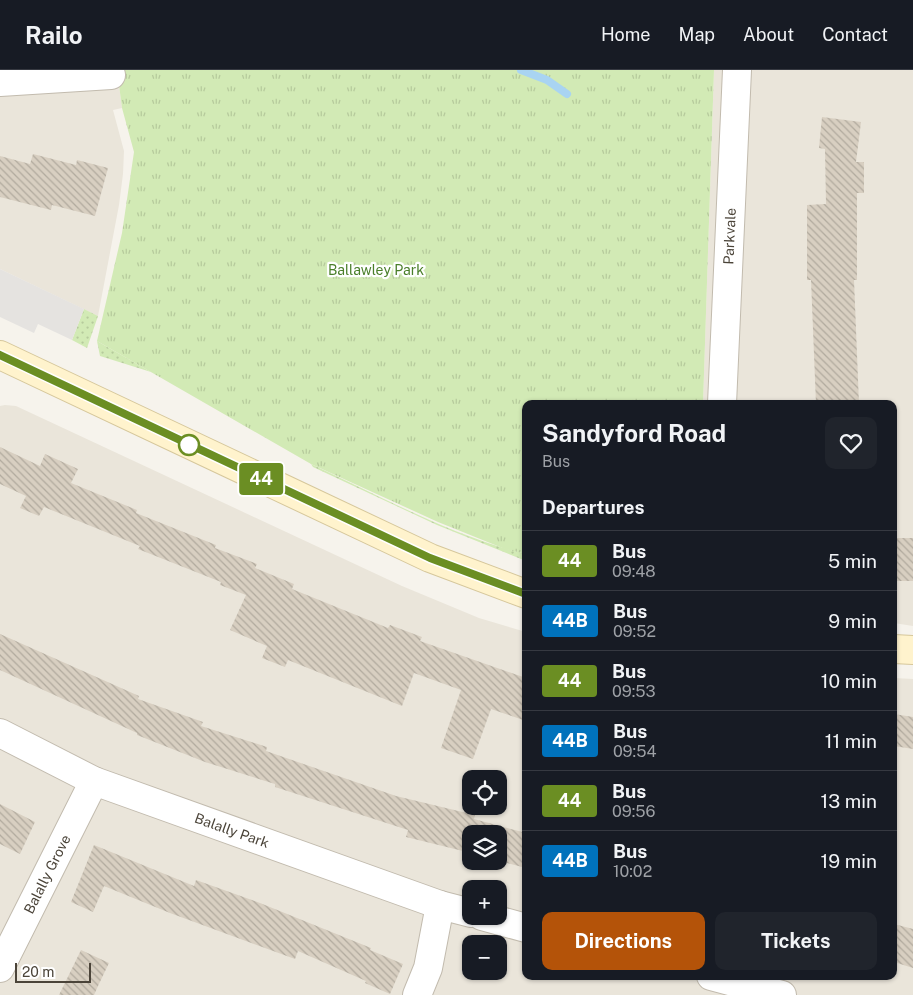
<!DOCTYPE html>
<meta charset="utf-8">
<style>
body{margin:0;font-family:"Public Sans",sans-serif;background:#20242c;color:#f1f3f6;height:100vh;display:flex;flex-direction:column;font-size:19px;white-space:nowrap}
*{box-sizing:border-box;margin:0}
p{font-size:16px;color:#9ea1a6}
.icon{flex:none;width:28px;height:28px;fill:none;stroke:currentColor;stroke-width:2;stroke-linecap:round;stroke-linejoin:round}
.map{position:relative;flex:1;overflow:hidden}
.drawer{position:absolute;left:522px;top:330px;width:375px;height:580px;display:flex;flex-direction:column;background:#171b24;border-radius:10px;box-shadow:0 1px 4px #0004}
.drawer>*{flex:none}
.badge{padding:0 10px;border-radius:4px;font-size:18px;line-height:32px}
.fabs{position:absolute;left:462px;top:700px;display:grid;gap:10px}
.fabs a{display:grid;place-items:center;width:45px;height:45px;border-radius:10px;background:#171b24;box-shadow:0 1px 4px #0004;font-size:25px}
.scale{position:absolute;left:15px;bottom:12px;width:76px;box-sizing:border-box;padding-left:5px;border:2px solid #4b4439;border-top:0;font-size:14px;line-height:18px;white-space:nowrap;color:#4b4439;-webkit-text-stroke:4px #fff;paint-order:stroke}
.map>.badge{position:absolute;translate:-50% -50%;box-shadow:0 0 0 2px #fff}
h2{padding:0 20px;font-size:19px;line-height:45px}
.round{display:grid;place-items:center;flex:none;width:52px;height:52px;border-radius:10px;background:#20242c}
.headline{display:flex;align-items:center;justify-content:space-between;height:85px;padding:0 20px}
h1{font-size:24px;font-weight:700;line-height:38px}
.action{display:flex;gap:10px;margin-top:auto;padding:10px 20px}
.action a{flex:1;height:58px;border-radius:10px;background:#b45309;color:#fff;font-size:20px;font-weight:700;line-height:58px;text-align:center}
.action a+a{background:#20242c;color:#f1f3f6}
ul{padding:0;list-style:none}
li{display:flex;align-items:center;gap:15px;height:60px;padding:0 20px;border-top:1px solid #363941}
li div{flex:1}
li b{display:block;font-size:19px}
li em{font-style:normal}
li .badge{min-width:55px;font-weight:700;text-align:center}
header{display:flex;align-items:center;gap:30px;box-sizing:border-box;height:70px;padding:0 25px;background:#171b24;border-bottom:1px solid #363941}
header strong{font-size:24px}
nav{display:flex;gap:28px;margin-inline-start:auto;font-size:18px}
.map>svg:first-child{display:block}
.residential{fill:#eae5da;fill-rule:evenodd}
.grass{fill:url(#grass-dots)}
.park{fill:url(#park-tufts)}
.parking{fill:#e5e3e0}
.lines{fill:none;stroke-linecap:round;stroke-linejoin:round}
.stream{stroke:#a9d4f2;stroke-width:8}
.building{fill:url(#building-back-hatch)}
.minor-casing{stroke:#c2bbae;stroke-width:30}
.secondary-casing{stroke:#d6c79b;stroke-width:30}
.minor{stroke:#fff;stroke-width:28}
.secondary{stroke:#fff3cd;stroke-width:28}
.line-casing{stroke:#fff;stroke-width:11}
.line{stroke:#6b8e23;stroke-width:8}
.stop-dot{fill:#fff;stroke:#6b8e23;stroke-width:2.5}
.labels{text-anchor:middle;dominant-baseline:central;stroke-width:4.5;stroke-linejoin:round;paint-order:stroke}
.street-label{font-size:14px;fill:#4b4439;stroke:#fff}
.park-label{font-size:14px;fill:#4a7f2a;stroke:#fff}
</style>
<header>
<strong>Railo</strong>
<nav><a>Home</a><a>Map</a><a>About</a><a>Contact</a></nav>
</header>
<div class="map">
<svg width="913" height="925" viewBox="0 0 913 925">
<defs>
<pattern id="grass-dots" width="8" height="8" patternUnits="userSpaceOnUse" patternTransform="scale(1.25)"><rect width="8" height="8" fill="#d2eab5"/><path d="M2 2h.1M6 6h.1" fill="none" stroke="#b6ca9c" stroke-width="1.8" stroke-linecap="round"/></pattern>
<pattern id="park-tufts" width="24" height="20" patternUnits="userSpaceOnUse" patternTransform="scale(1.25)"><rect width="24" height="20" fill="#d2eab5"/><path d="M3 7l-1-3M5 7V3M7 7l1-3M15 17l-1-3M17 17v-4M19 17l1-3" fill="none" stroke="#b6ca9c"/></pattern>
<pattern id="building-back-hatch" width="6" height="6" patternUnits="userSpaceOnUse" patternTransform="scale(1.25)"><rect width="6" height="6" fill="#d8cfc1"/><path d="M-1 5l2 2M0 0l6 6M5-1l2 2" fill="none" stroke="#b1aa9e"/></pattern>
</defs>
<rect width="100%" height="100%" fill="#f6f3ec"/>
<path class="residential" d="M117 0 122 38 113 40 124 81 123 104 119 135 98 246 0 199V4Z
M714 0H913V556L894 553V334H703Z
M5 335 16 336 402 516 479 548 526 562V906H894V608L913 609V925H0V336ZM471 709H499V736H471ZM471 764H499V791H471ZM471 819H499V846H471ZM471 874H499V901H471Z"/>
<path class="grass" d="M84 239 98 246 87 278 72 270Z
M97 271 151 302 100 286Z
M311 394C380 426 452 466 526 484V491L437 455 313 397Z"/>
<path class="park" d="M117 0H714L703 334H526V484L505 479 438 452 311 394 97 271 122 163 134 82 122 38Z"/>
<path class="parking" d="M0 199 84 239 72 270 38 254 34 263 0 247Z"/>
<g class="lines">
<path class="stream" d="M521 0 547 10 567 24"/>
</g>
<path class="building" d="M822 47 861 52 856 92H864V123H857V210H854L859 334H816L811 210H807V135L826 134 825 79 819 78Z
M33 84 76 95 77 90 108 98 95 146 52 135 51 140 0 127V86L30 94Z
M0 377 40 396 45 384 78 399 71 413 137 440 136 443 216 475 215 478 257 494 255 498 294 514 292 519 388 558 390 555 422 567 420 571 526 608V651L491 639 473 689 441 678 461 620 414 603 402 636 288 590 285 597 262 588 267 576 230 560 246 525 220 515 221 512 138 479 140 476 44 437 39 446 20 438 26 426 0 414Z
M894 468H913V511H894Z
M0 564 139 626 138 629 203 652 201 656 267 677 266 681 396 726 475 745 474 749 526 763V798L499 791V764H471V783L406 767 408 760 275 717V714L205 692 137 665V663L0 600Z
M894 644 913 647V679L894 676Z
M0 734 35 752 20 784 0 774Z
M94 775 194 816 196 810 260 833 371 878 370 880 403 894 390 924 365 913 366 911 298 881 295 889 170 843 104 816 93 842 71 832Z
M894 854 913 859V898L894 892Z
M81 880 109 893 98 916 94 925H59Z"/>
<g class="lines">
<defs>
<g id="minor">
<path d="M0 12 111 5"/>
<path id="s1" d="M722 334 737 0"/>
<path id="s2" d="M0 663 94 711 440 835 471 843"/>
<path d="M482 846 526 858"/>
<path id="s3" d="M0 898 94 711"/>
<path d="M711 906 782 925"/>
<path d="M417 925 428 898 440 835"/>
</g>
<path id="secondary" d="M0 285 430 488 526 524
M894 579 913 580"/>
</defs>
<use href="#minor" class="minor-casing"/>
<use href="#secondary" class="secondary-casing"/>
<use href="#minor" class="minor"/>
<use href="#secondary" class="secondary"/>
</g>
<g class="lines">
<defs>
<path id="line" d="M0 285 430 488 526 524"/>
</defs>
<use href="#line" class="line-casing"/>
<use href="#line" class="line"/>
</g>
<circle class="stop-dot" cx="189" cy="375" r="10"/>
<g class="labels">
<g class="street-label">
<text stroke="none"><textPath href="#s1" startOffset="168">Parkvale</textPath></text>
<text stroke="none"><textPath href="#s2" startOffset="252">Balally Park</textPath></text>
<text stroke="none"><textPath href="#s3" startOffset="105">Balally Grove</textPath></text>
</g>
<g class="park-label">
<text x="376" y="200">Ballawley Park</text>
</g>
</g>
</svg>
<div class="fabs">
<a><svg class="icon" aria-label="locate" viewBox="0 0 24 24"><circle cx="12" cy="12" r="6"/><path d="M12 2v4M12 18v4M2 12h4M18 12h4"/></svg></a>
<a><svg class="icon" aria-label="layers" viewBox="0 0 24 24"><path d="M12 4l9 5-9 5-9-5zM3 14l9 5 9-5"/></svg></a>
<a>+</a>
<a>−</a>
</div>
<div class="scale">20 m</div>
<b class="badge" style="left:261px;top:409px;background:#6b8e23;color:#fff">44</b>
<section class="drawer">
<div class="headline"><div><h1>Sandyford Road</h1><p>Bus</p></div><a class="round"><svg class="icon" aria-label="heart" viewBox="0 0 24 24"><path d="M12 20l-8-8c-3-5 5-10 8-4 3-6 11-1 8 4z"/></svg></a></div>
<h2>Departures</h2>
<ul>
<li><span class="badge" style="background:#6b8e23;color:#fff">44</span><div><b>Bus</b><p>09:48</p></div><em>5 min</em></li>
<li><span class="badge" style="background:#0072bc;color:#fff">44B</span><div><b>Bus</b><p>09:52</p></div><em>9 min</em></li>
<li><span class="badge" style="background:#6b8e23;color:#fff">44</span><div><b>Bus</b><p>09:53</p></div><em>10 min</em></li>
<li><span class="badge" style="background:#0072bc;color:#fff">44B</span><div><b>Bus</b><p>09:54</p></div><em>11 min</em></li>
<li><span class="badge" style="background:#6b8e23;color:#fff">44</span><div><b>Bus</b><p>09:56</p></div><em>13 min</em></li>
<li><span class="badge" style="background:#0072bc;color:#fff">44B</span><div><b>Bus</b><p>10:02</p></div><em>19 min</em></li>
</ul>
<div class="action"><a>Directions</a><a>Tickets</a></div>
</section>
</div>
